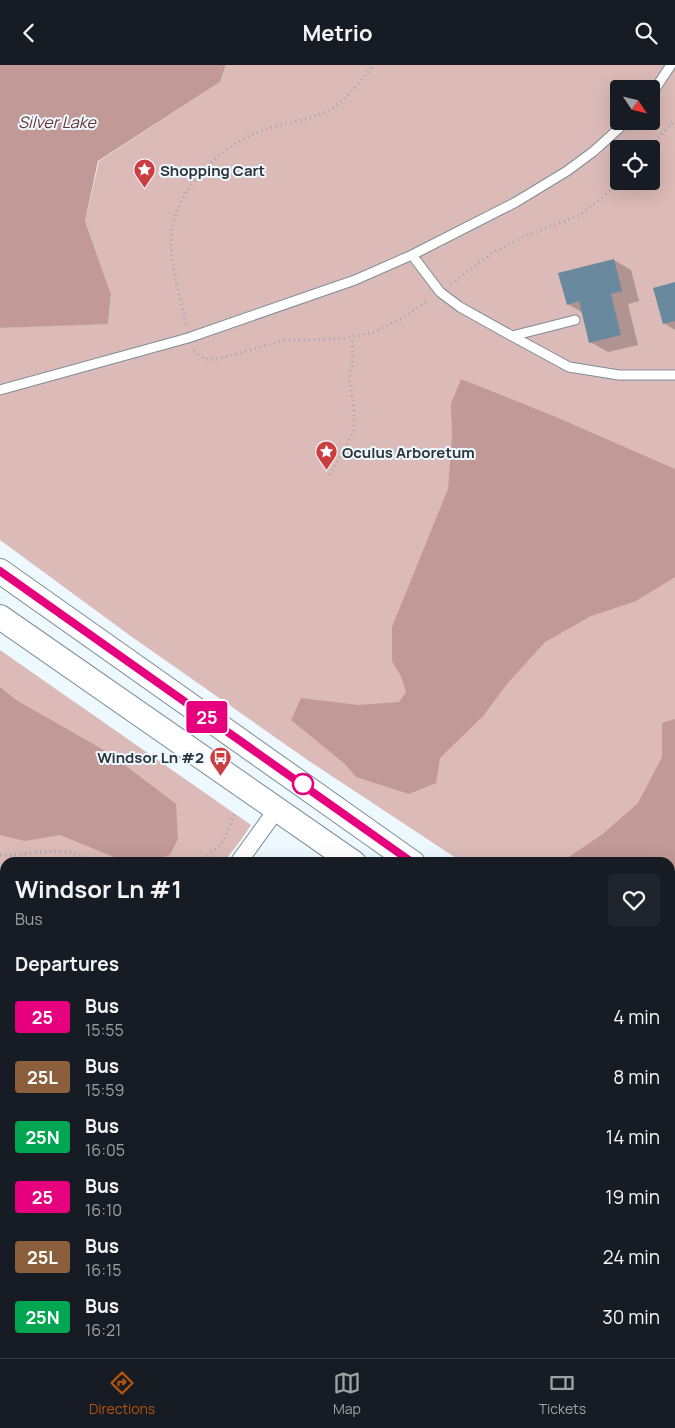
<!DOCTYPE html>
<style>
body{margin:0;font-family:Manrope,sans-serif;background:#20242c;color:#f1f3f6;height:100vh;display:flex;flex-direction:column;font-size:19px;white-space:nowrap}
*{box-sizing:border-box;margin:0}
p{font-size:16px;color:#9ea1a6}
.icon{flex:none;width:28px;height:28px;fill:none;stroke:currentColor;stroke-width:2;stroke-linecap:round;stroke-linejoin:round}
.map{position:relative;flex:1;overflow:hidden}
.panel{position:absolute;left:0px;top:792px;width:675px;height:501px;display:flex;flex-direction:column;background:#171b24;border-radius:15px 15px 0 0;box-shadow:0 5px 20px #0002}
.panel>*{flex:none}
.badge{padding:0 10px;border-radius:4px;font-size:18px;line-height:32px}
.needle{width:32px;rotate:125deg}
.tools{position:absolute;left:610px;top:15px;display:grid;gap:10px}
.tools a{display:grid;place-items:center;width:50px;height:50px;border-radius:5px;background:#171b24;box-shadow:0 5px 20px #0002;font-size:25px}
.map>.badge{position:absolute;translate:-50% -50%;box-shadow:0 0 0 2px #fff}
h2{padding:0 15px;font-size:19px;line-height:45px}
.round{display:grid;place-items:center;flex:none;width:52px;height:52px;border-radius:5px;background:#20242c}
.head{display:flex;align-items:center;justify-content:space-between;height:85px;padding:0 15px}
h1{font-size:24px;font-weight:700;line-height:38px}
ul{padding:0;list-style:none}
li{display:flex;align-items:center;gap:15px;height:60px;padding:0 15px}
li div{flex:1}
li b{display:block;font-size:19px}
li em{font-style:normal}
li .badge{min-width:55px;font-weight:700;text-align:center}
header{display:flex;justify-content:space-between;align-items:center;height:65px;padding:0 15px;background:#171b24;font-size:22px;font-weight:700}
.tabs{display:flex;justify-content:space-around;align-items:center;height:70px;border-top:1px solid #363941;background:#171b24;font-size:14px;color:#9ea1a6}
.tabs a{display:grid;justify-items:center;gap:2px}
.tabs .selected{color:#b45309}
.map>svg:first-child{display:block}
.green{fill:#dbbab7;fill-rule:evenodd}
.water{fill:#c19996}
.shadow{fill:#0003}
.building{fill:#698a9e}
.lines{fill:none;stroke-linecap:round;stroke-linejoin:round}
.lane-casing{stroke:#7d8e98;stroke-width:11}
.street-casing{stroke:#7d8e98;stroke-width:18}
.secondary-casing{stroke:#7d8e98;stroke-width:26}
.path{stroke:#9fa8ae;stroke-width:3;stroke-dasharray:1 4;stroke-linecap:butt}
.lane{stroke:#fff;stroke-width:9}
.street{stroke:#fff;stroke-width:16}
.secondary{stroke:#fff;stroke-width:24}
.line-casing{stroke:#fff;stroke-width:11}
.line{stroke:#e6007e;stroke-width:8}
.stop-dot{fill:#fff;stroke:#e6007e;stroke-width:2.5}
.labels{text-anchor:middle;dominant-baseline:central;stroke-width:4;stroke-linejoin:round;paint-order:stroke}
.poi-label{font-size:15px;font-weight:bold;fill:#2c3338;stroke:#edf8ff;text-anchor:start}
.water-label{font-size:16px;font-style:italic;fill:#6a3331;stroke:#edf8ff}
</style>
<header><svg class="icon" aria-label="back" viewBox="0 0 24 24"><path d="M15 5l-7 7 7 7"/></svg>Metrio<svg class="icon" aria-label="search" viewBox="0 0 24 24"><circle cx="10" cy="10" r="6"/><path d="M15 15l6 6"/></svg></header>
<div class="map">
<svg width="675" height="1293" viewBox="0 0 675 1293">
<rect width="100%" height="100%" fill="#edf8ff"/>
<path class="green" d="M226 0H675V938L670 934V798L462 797 309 696 132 572 0 475V263L108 258 111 229 85 156 99 96 220 17ZM619 24H651V56H619ZM619 84H651V116H619Z
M0 585 251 760 241 775 223 798H5V826L0 825Z"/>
<path class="water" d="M0 0H226L220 17 98 96 85 156 111 229 108 259 0 263Z
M461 314 556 352 675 404V512L636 536 591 551 545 577 507 619 483 651 440 693 436 718 409 729 356 712 345 699 291 655 301 633 358 640 399 637 406 627 401 611 392 596V562L448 424 452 372 451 339Z
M0 622 16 635 109 688 176 739 178 774 170 790 146 797H126L60 770 25 776 0 770Z
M675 654V896L670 894V798H563V796L604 768 638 738 662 692V658Z
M246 1289H346L342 1293H248Z"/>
<path class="shadow" d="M614 195 631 205 639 236 628 239 638 280 608 287 590 277 583 248 568 239Z
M675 219V265L664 258Z
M0 944 5 945V984H0Z
M0 1067H5V1109L0 1110Z
M675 1119V1204L670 1211V1126Z
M0 1207 5 1209 4 1293H0Z
M74 1289H177L178 1293H75Z"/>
<path class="building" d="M614 194 622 226 611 229 621 270 589 278 579 236 567 240 558 208Z
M675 217V256L663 259 653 223Z
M0 943H5V980L0 979Z
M0 1066H5V1102L0 1103Z
M675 1117V1193L670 1200V1124Z
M73 1289H119L120 1290 100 1293H74Z
M120 1289H169V1290L150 1293H121Z"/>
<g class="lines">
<defs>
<path id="lane" d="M651 30 671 0
M412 190 440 227 460 242 512 271 575 255
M512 271 569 302 619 310H675
M0 325 188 273 355 215 412 190 516 137 567 106 594 86 627 56
M670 1070 675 1063
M670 1088 675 1101
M569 1289 576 1293"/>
<path id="street" d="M238 798 277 744
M0 842 5 843
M0 1024H5
M36 1289 37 1293
M521 1293 524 1289"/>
<path id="secondary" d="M0 506 413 798
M0 552 354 798
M670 966 675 970
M670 1015 675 1018"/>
</defs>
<use href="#lane" class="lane-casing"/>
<use href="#street" class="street-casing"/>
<use href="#secondary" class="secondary-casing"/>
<path class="path" d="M648 84 675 55
M451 219 491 189 527 170 578 151 603 132 620 116
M186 259C180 231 170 201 171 173 174 127 215 85 256 68 281 57 316 57 338 39 351 28 363 13 374 0
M194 286 205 294H218L285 275 342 274 374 267 403 253 428 236
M330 410 354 365V341L349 315 353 295 352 272
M0 790C36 791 63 777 97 798
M200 798 223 777 236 746"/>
<use href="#lane" class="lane"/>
<use href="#street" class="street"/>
<use href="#secondary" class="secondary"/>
</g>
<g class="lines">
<defs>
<path id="line" d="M0 506 413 798"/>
</defs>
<use href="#line" class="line-casing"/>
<use href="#line" class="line"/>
</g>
<defs>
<symbol id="sight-pin" viewBox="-11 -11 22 30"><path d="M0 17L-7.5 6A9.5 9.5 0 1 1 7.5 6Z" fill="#cc3d40" stroke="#edf8ff"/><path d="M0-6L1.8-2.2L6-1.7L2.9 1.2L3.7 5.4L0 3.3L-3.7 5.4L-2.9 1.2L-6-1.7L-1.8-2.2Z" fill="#fff"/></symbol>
<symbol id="bus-pin" viewBox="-11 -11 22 30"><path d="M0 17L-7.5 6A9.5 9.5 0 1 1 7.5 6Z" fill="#cc3d40" stroke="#edf8ff"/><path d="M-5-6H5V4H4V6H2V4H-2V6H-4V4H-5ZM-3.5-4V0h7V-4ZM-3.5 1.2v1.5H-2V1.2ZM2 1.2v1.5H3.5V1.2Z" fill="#fff"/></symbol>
</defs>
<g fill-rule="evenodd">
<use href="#sight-pin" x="132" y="92" width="25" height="34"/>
<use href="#sight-pin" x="314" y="374" width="25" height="34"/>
<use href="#bus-pin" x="208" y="680" width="25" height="34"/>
</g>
<circle class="stop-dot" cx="303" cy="719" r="10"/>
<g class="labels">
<g class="poi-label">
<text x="160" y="105">Shopping Cart</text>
<text x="342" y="387">Oculus Arboretum</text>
<text x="204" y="692" text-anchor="end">Windsor Ln #2</text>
</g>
<g class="water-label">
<text x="57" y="57">Silver Lake</text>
</g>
</g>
</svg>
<div class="tools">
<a><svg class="needle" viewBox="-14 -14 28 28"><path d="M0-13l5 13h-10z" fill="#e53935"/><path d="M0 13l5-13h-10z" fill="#9ea1a6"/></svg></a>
<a><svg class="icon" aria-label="locate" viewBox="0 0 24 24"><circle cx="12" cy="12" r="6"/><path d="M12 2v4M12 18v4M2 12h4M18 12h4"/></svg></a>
</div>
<b class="badge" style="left:207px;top:652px;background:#e6007e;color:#fff">25</b>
<section class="panel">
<div class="head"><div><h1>Windsor Ln #1</h1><p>Bus</p></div><a class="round"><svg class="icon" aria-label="heart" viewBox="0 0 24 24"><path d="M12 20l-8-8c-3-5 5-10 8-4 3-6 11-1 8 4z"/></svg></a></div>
<h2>Departures</h2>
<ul>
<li><span class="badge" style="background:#e6007e;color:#fff">25</span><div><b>Bus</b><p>15:55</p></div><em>4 min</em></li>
<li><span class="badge" style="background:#8b5e3c;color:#fff">25L</span><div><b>Bus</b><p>15:59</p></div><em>8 min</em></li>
<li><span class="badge" style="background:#00a651;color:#fff">25N</span><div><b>Bus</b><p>16:05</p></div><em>14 min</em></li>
<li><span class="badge" style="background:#e6007e;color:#fff">25</span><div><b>Bus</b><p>16:10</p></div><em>19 min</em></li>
<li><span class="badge" style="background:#8b5e3c;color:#fff">25L</span><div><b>Bus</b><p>16:15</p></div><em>24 min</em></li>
<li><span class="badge" style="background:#00a651;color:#fff">25N</span><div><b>Bus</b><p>16:21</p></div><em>30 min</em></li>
</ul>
</section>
</div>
<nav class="tabs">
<a class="selected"><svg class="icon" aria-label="directions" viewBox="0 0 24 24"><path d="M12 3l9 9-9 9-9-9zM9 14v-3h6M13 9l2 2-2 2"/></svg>Directions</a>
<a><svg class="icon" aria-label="map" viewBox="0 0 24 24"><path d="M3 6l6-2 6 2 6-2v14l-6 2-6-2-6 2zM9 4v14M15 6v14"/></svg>Map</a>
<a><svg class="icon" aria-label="tickets" viewBox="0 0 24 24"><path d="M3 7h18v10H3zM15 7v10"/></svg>Tickets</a>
</nav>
